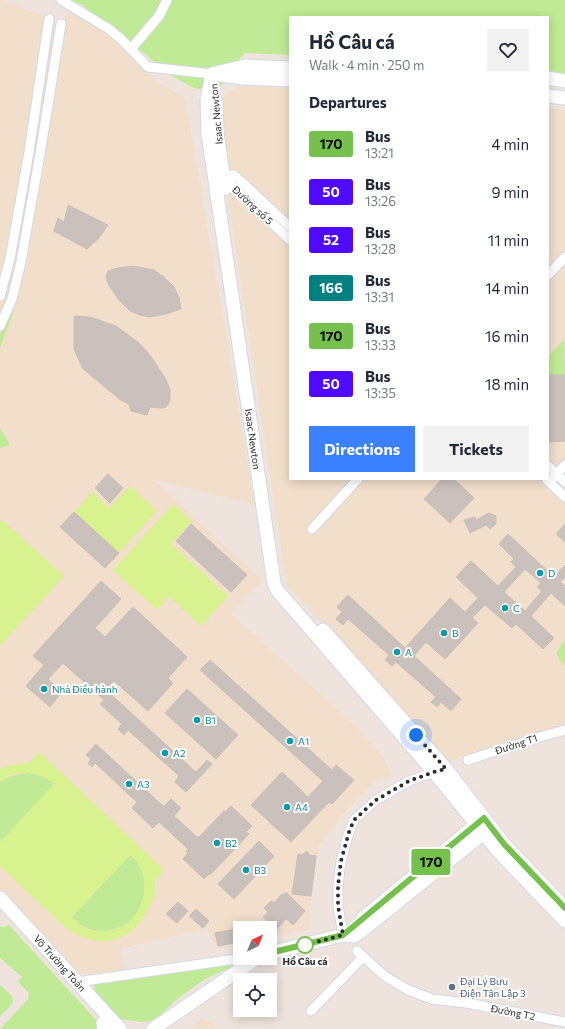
<!DOCTYPE html>
<meta charset="utf-8">
<style>
body{margin:0;font-family:Commissioner,sans-serif;background:#f2f2f3;color:#1f2937;height:100vh;display:flex;flex-direction:column;font-size:15px;white-space:nowrap}
*{box-sizing:border-box;margin:0}
p{font-size:13px;color:#747a83}
.icon{flex:none;width:22px;height:22px;fill:none;stroke:currentColor;stroke-width:2;stroke-linecap:round;stroke-linejoin:round}
.map{position:relative;flex:1;overflow:hidden}
.side{position:absolute;left:289px;top:16px;width:260px;height:464px;display:flex;flex-direction:column;background:#fff;border-radius:0px;box-shadow:0 2px 10px #0003}
.side>*{flex:none}
.badge{padding:0 8px;border-radius:3px;font-size:14px;line-height:26px}
.needle{width:26px;rotate:43deg}
.fabs{position:absolute;left:233px;top:921px;display:grid;gap:8px}
.fabs a{display:grid;place-items:center;width:44px;height:44px;border-radius:0px;background:#fff;box-shadow:0 2px 10px #0003;font-size:20px}
.you{position:absolute;width:20px;height:20px;margin:-10px;border:3px solid #fff;border-radius:50%;background:#1a73e8;box-shadow:0 0 0 6px #1a73e833}
.map>.badge{position:absolute;translate:-50% -50%;box-shadow:0 0 0 2px #fff}
h2{padding:0 20px;font-size:15px;line-height:36px}
.round{display:grid;place-items:center;flex:none;width:42px;height:42px;border-radius:0px;background:#f2f2f3}
.summary{display:flex;align-items:center;justify-content:space-between;height:68px;padding:0 20px}
h1{font-size:19px;font-weight:700;line-height:30px}
.primary-button{display:flex;gap:8px;margin-top:auto;padding:8px 20px}
.primary-button a{flex:1;height:46px;border-radius:0px;background:#3a80ff;color:#fff;font-size:16px;font-weight:700;line-height:46px;text-align:center}
.primary-button a+a{background:#f2f2f3;color:#1f2937}
ul{padding:0;list-style:none}
li{display:flex;align-items:center;gap:12px;height:48px;padding:0 20px}
li div{flex:1}
li b{display:block;font-size:15px}
li em{font-style:normal}
li .badge{min-width:44px;font-weight:700;text-align:center}
.map>svg:first-child{display:block}
.education{fill:#f1decb}
.green{fill:#c0ea95}
.pitch{fill:#d9f290;fill-rule:evenodd}
.building{fill:#cac1bc;stroke:#cac0b6;fill-rule:evenodd}
.lines{fill:none;stroke-linecap:round;stroke-linejoin:round}
.street-casing{stroke:#d2d9e6;stroke-width:11}
.secondary-casing{stroke:#d2d9e6;stroke-width:15}
.street{stroke:#fff;stroke-width:9}
.secondary{stroke:#fff;stroke-width:13}
.line-casing{stroke:#fff;stroke-width:9}
.line{stroke:#76c04d;stroke-width:6}
.walk{stroke:#2c2c2c;stroke-width:4;stroke-dasharray:0 7.2}
.culture-dot{fill:#0f9aa8;stroke:#fff;stroke-width:1.5}
.stop-dot{fill:#fff;stroke:#76c04d;stroke-width:2}
.service-dot{fill:#5c6f8a;stroke:#fff;stroke-width:1.5}
.labels{text-anchor:middle;dominant-baseline:central;stroke-width:4;stroke-linejoin:round;paint-order:stroke}
.street-label{font-size:10px;fill:#2c2c2c;stroke:#fff}
.culture-label{font-size:10px;fill:#0d838f;stroke:#fff;text-anchor:start}
.stop-label{font-size:10px;font-weight:bold;fill:#2c2c2c;stroke:#fff}
.service-label{font-size:10px;fill:#4e5e75;stroke:#fff;text-anchor:start}
</style>
<div class="map">
<svg width="565" height="1029" viewBox="0 0 565 1029">
<rect width="100%" height="100%" fill="#efe4dd"/>
<path class="education" d="M0 0 65 24 69 11 100 29 160 84 185 97 255 505 154 480 262 580 231 614 357 727 383 757 392 775 375 781 344 813 318 847 308 930 270 937V928H240V943L218 948 207 928 120 949 125 970 88 975 78 970 0 892Z
M238 86 290 88V479H548V108L565 110V725L447 762 287 586 214 104Z
M202 1018 220 1029H191Z"/>
<path class="green" d="M70 0H565V73L548 71V17H290V55L245 53 232 68 223 84 210 91 194 88 170 75 145 54 81 4Z
M11 311 13 313 0 348V335Z
M564 339 565 375H548V357Z
M0 428 10 445 0 448Z
M565 640V665C560 661 558 658 557 652Z
M26 773C37 773 46 778 55 784L0 842V782L8 777Z
M130 855C132 857 135 859 137 861 141 865 143 872 144 878 148 904 134 926 108 931 100 932 91 930 84 927 79 924 75 920 72 917Z
M9 925 97 1021 100 1029H0L28 999 29 994 18 981 22 977 0 958V926L4 927Z
M234 963 229 968 205 979 176 1000 158 1017 150 1021 141 1022 119 1019 99 998 94 987 95 981Z
M0 985 12 996 13 1000 12 1004 0 1017Z"/>
<path class="pitch" d="M130 486 157 511 119 553 74 512 92 492 109 508Z
M173 504 192 521 171 544 228 596 201 626 169 596 157 610 113 570Z
M2 520 64 576 0 646V522Z
M39 752 164 870 155 880C155 883 155 887 155 890 155 896 152 902 149 907 141 925 128 938 108 941 105 942 102 941 99 941 85 939 76 935 65 927L0 866V842L54 784C38 771 18 768 0 782V769C9 764 20 764 30 763ZM130 855C147 868 149 896 136 914 125 930 102 936 84 927 79 924 75 920 72 917Z"/>
<path class="building" d="M68 205 108 225 99 238 87 249 54 231 58 218 64 222Z
M133 266 154 270 165 278 174 287 179 297 181 309 166 314 150 317 140 315 130 311 119 300 108 284 106 276 108 271 118 268Z
M74 316 90 317 116 326 139 343 150 355 165 378 170 389V401L166 407 161 408 150 407 147 415 131 411 129 404 122 401 83 369 74 349Z
M548 375H565V441L548 442Z
M108 474 123 488 110 503 95 488Z
M442 479H454L474 498 450 523 424 499Z
M74 512 119 553 105 568 60 527Z
M489 513 496 516V524L490 529 486 525 470 533 464 520 475 517 476 520Z
M191 524 247 575 231 592 176 541Z
M565 524V542L556 534Z
M508 534 554 577 565 565V577L560 582 565 586V606L551 593 531 616 554 638 543 649 516 624 512 628 485 605 472 618 478 623 445 659 426 642 414 656 461 699 451 711 441 702 437 707 431 702 436 697 396 662 392 666 385 660 389 655 348 619 343 625 336 619 342 612 337 607 348 595 405 648 450 598 465 612 478 598 456 577 471 561 498 586 516 567 511 562 514 559 499 544ZM525 569 541 583 537 587 542 591 525 611 504 592Z
M101 581 121 599 95 628 105 637 133 607 187 657 168 678 173 683 148 711 114 681 106 690 196 772 207 760 212 764 186 792 175 782 179 776 128 730 124 735 118 729 122 724 100 704 104 700 63 663 48 679 62 692 50 707 26 686 44 665 33 656Z
M210 660 332 770 336 765 354 780 332 804 329 802 291 842 251 805 282 772 308 797 323 781 200 670Z
M187 689 238 735 216 759 165 713Z
M96 744 164 807 171 799 181 808 174 816 198 838 224 811 225 812 231 806 252 826 246 832 249 834 210 875 209 874 204 879 183 859 188 853 186 851 188 849 159 822 153 828 132 808 137 802 95 763 92 767 88 763 91 759 86 755Z
M259 841 274 856 234 899 218 884Z
M307 851 309 855 316 856 311 896 292 894 298 854 302 855Z
M286 892 305 911 293 925 286 919 277 929 263 917 268 912 264 908 271 901 274 903 282 894 283 895Z
M178 902 188 911 177 923 166 914Z
M196 909 209 921 203 928 189 916Z
M239 928 240 942 218 946 215 933Z"/>
<g class="lines">
<defs>
<path id="street" d="M61 0 109 29 121 39 148 67 212 74
M131 49 159 16 167 0
M290 227 234 175C226 174 227 180 231 185L290 240
M548 275 565 257
M0 296 10 259 29 152 49 19
M0 326 12 299 21 262 40 154 61 24
M548 466 565 482
M546 479 565 497
M549 482 565 465
M312 529 358 479
M468 760 540 737 565 730
M343 935 338 906V886L341 861 349 832 354 820 376 800 409 781 434 772
M357 951 386 977 408 990 432 999 467 1003 565 1022
M77 982 243 958
M311 1011 363 957"/>
<path id="secondary" d="M212 74 207 100 208 133 274 583 277 590 434 772 498 851 565 921
M212 74 245 66 290 68
M220 75 244 78 290 80
M548 78 565 81
M548 96 565 98
M216 102 217 133 225 188
M323 630 446 769 504 844 565 908
M0 898 120 1029
M362 919 483 819
M270 953 343 935 354 936 359 933 490 828
M103 1023 104 1029
M153 1029 257 958"/>
</defs>
<use href="#street" class="street-casing"/>
<use href="#secondary" class="secondary-casing"/>
<use href="#street" class="street"/>
<use href="#secondary" class="secondary"/>
</g>
<g class="lines">
<defs>
<path id="line" d="M270 953 343 935 484 818 504 844 565 908"/>
</defs>
<use href="#line" class="line-casing"/>
<use href="#line" class="line"/>
<path class="walk" d="M305 945 343 935 338 906V886L341 861 349 832 354 820 376 800 409 781 434 772 446 769 416 735"/>
</g>
<g class="culture-dot">
<circle cx="540" cy="573" r="4"/>
<circle cx="505" cy="608" r="4"/>
<circle cx="444" cy="633" r="4"/>
<circle cx="397" cy="652" r="4"/>
<circle cx="44" cy="689" r="4"/>
<circle cx="197" cy="720" r="4"/>
<circle cx="290" cy="741" r="4"/>
<circle cx="165" cy="753" r="4"/>
<circle cx="129" cy="784" r="4"/>
<circle cx="287" cy="807" r="4"/>
<circle cx="217" cy="843" r="4"/>
<circle cx="246" cy="870" r="4"/>
</g>
<circle class="stop-dot" cx="305" cy="945" r="8"/>
<circle class="service-dot" cx="452" cy="987" r="4"/>
<g class="labels">
<g class="street-label">
<text transform="translate(216 114) rotate(-95)">Isaac Newton</text>
<text transform="translate(253 205) rotate(43)">Đường số 5</text>
<text transform="translate(253 439) rotate(82)">Isaac Newton</text>
<text transform="translate(516 744) rotate(-18)">Đường T1</text>
<text transform="translate(60 963) rotate(48)">Võ Trường Toản</text>
<text transform="translate(513 1012) rotate(11)">Đường T2</text>
</g>
<g class="culture-label">
<text x="548" y="573">D</text>
<text x="513" y="608">C</text>
<text x="452" y="633">B</text>
<text x="405" y="652">A</text>
<text x="52" y="689">Nhà Điều hành</text>
<text x="205" y="720">B1</text>
<text x="298" y="741">A1</text>
<text x="173" y="753">A2</text>
<text x="137" y="784">A3</text>
<text x="295" y="807">A4</text>
<text x="225" y="843">B2</text>
<text x="254" y="870">B3</text>
</g>
<g class="stop-label">
<text x="305" y="961">Hồ Câu cá</text>
</g>
<g class="service-label">
<text x="460" y="981">Đại Lý Bưu<tspan x="460" dy="12">Điện Tân Lập 3</tspan></text>
</g>
</g>
</svg>
<div class="fabs">
<a><svg class="needle" viewBox="-14 -14 28 28"><path d="M0-13l5 13h-10z" fill="#e53935"/><path d="M0 13l5-13h-10z" fill="#747a83"/></svg></a>
<a><svg class="icon" aria-label="locate" viewBox="0 0 24 24"><circle cx="12" cy="12" r="6"/><path d="M12 2v4M12 18v4M2 12h4M18 12h4"/></svg></a>
</div>
<div class="you" style="left:416px;top:735px"></div>
<b class="badge" style="left:431px;top:862px;background:#76c04d;color:#111">170</b>
<section class="side">
<div class="summary"><div><h1>Hồ Câu cá</h1><p>Walk · 4 min · 250 m</p></div><a class="round"><svg class="icon" aria-label="heart" viewBox="0 0 24 24"><path d="M12 20l-8-8c-3-5 5-10 8-4 3-6 11-1 8 4z"/></svg></a></div>
<h2>Departures</h2>
<ul>
<li><span class="badge" style="background:#76c04d;color:#111">170</span><div><b>Bus</b><p>13:21</p></div><em>4 min</em></li>
<li><span class="badge" style="background:#4f0aff;color:#fff">50</span><div><b>Bus</b><p>13:26</p></div><em>9 min</em></li>
<li><span class="badge" style="background:#4f0aff;color:#fff">52</span><div><b>Bus</b><p>13:28</p></div><em>11 min</em></li>
<li><span class="badge" style="background:#008080;color:#fff">166</span><div><b>Bus</b><p>13:31</p></div><em>14 min</em></li>
<li><span class="badge" style="background:#76c04d;color:#111">170</span><div><b>Bus</b><p>13:33</p></div><em>16 min</em></li>
<li><span class="badge" style="background:#4f0aff;color:#fff">50</span><div><b>Bus</b><p>13:35</p></div><em>18 min</em></li>
</ul>
<div class="primary-button"><a>Directions</a><a>Tickets</a></div>
</section>
</div>
